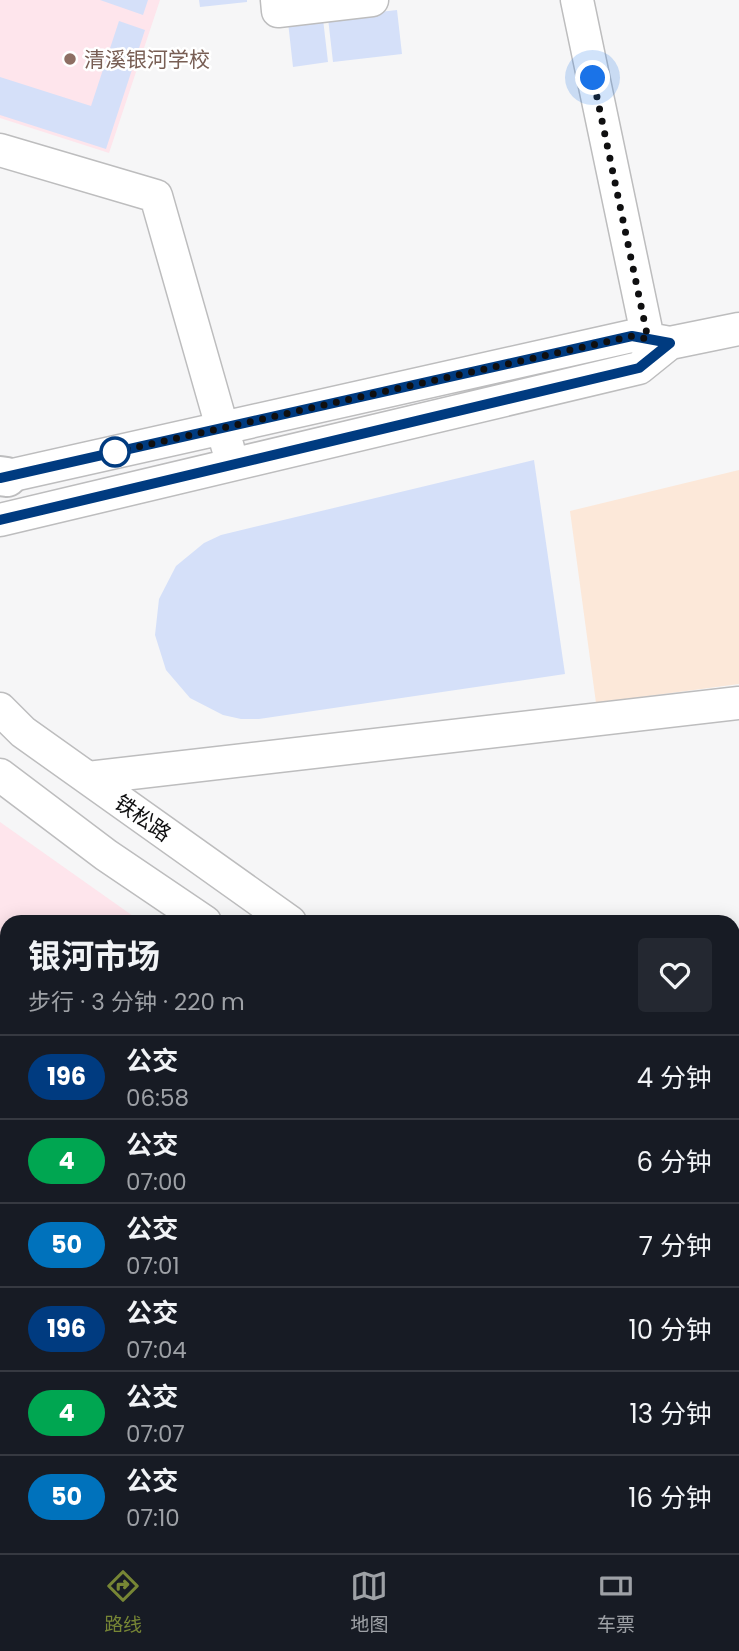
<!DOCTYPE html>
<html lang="zh">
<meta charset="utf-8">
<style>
body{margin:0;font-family:Poppins,"Noto Sans SC",sans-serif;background:#242831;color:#f1f3f6;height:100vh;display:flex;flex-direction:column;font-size:26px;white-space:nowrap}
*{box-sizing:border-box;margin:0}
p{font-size:23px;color:#9ea1a6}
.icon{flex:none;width:38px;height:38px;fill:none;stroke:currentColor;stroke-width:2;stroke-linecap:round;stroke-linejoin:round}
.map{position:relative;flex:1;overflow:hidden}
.panel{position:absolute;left:0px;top:915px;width:740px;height:639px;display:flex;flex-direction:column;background:#171b24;border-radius:21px 21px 0 0;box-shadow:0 4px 18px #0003}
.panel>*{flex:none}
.badge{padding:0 14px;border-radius:23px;font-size:24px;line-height:46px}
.you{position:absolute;width:35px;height:35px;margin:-18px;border:5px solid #fff;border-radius:50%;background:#1a73e8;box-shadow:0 0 0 10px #1a73e833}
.map>.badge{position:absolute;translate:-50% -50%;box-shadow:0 0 0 4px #fff}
.round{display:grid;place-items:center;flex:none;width:74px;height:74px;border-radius:7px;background:#242831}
.headline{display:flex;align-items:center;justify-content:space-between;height:119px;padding:0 28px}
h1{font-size:33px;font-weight:700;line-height:52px}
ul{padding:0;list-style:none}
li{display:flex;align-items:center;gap:21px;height:84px;padding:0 28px;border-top:2px solid #363941}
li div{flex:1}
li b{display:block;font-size:26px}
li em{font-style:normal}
li .badge{min-width:77px;font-weight:700;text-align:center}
.dock{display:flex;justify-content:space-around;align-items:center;height:98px;border-top:2px solid #363941;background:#171b24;font-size:19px;color:#9ea1a6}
.dock a{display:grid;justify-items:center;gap:4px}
.dock .on{color:#778635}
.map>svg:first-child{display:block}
.industrial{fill:#fce8d9}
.education{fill:#fee5ec}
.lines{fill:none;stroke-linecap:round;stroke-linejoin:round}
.river{stroke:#9ccee3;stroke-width:44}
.building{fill:#d5e0f9}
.minor-casing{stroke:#bdbdbe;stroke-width:35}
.major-casing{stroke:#bdbdbe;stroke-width:42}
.minor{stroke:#fff;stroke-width:32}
.major{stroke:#fff;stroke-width:38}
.line-casing{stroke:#fff;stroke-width:16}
.line{stroke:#003b80;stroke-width:10}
.walk{stroke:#0f0f10;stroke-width:7;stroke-dasharray:0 12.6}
.education-dot{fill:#8d6e63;stroke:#fff;stroke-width:2.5}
.stop-dot{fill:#fff;stroke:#003b80;stroke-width:3.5}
.labels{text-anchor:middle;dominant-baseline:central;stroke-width:5;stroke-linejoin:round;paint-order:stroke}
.education-label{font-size:21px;fill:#785e54;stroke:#fff;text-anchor:start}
.street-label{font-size:21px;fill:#0f0f10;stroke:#fff}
</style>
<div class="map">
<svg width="739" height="1553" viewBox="0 0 739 1553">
<rect width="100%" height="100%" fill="#f6f6f7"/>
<path class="industrial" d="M739 470V684L596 703 570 511Z
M7 1303V1485L0 1480V1313Z
M733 1340 739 1344V1553H109L100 1547H733Z"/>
<path class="education" d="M0 0H160L109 153 0 118Z
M0 822 133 916V922H7V1136L0 1146Z"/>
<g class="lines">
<path class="river" d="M0 1146 7 1136"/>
</g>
<path class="building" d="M100 0H148L143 15Z
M199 0H247V2L200 7Z
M397 10 402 54 333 62 328 18Z
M323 19 328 62 293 67 288 22Z
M119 21 145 30 106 149 0 115V77L91 106Z
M534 460 565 674 259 719H241L223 715 190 698 166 670 155 635 159 599 176 566 204 543 221 535Z"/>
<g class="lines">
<defs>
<path id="minor" d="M277 0 278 11 372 0
M577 0 648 339
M0 150 156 196 228 448
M0 478 632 336 670 343 739 329
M0 520 639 368 670 343
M0 709 23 732 290 922
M0 775 106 855 205 922
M88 778 739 703
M733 1237 739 1241
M0 1242 7 1232
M733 1283 739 1287
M75 1547 84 1553"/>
<path id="major" d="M0 476 7 477"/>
</defs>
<use href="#minor" class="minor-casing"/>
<use href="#major" class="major-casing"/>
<use href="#minor" class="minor"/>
<use href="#major" class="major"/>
</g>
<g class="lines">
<defs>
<path id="line" d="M0 478 632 336 670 343 639 368 0 520"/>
</defs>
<use href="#line" class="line-casing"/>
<use href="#line" class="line"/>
<path class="walk" d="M115 452 632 336 648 339 593 78"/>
</g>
<circle class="education-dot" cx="70" cy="59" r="7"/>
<circle class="stop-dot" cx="115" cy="452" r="14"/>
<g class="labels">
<g class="education-label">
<text x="84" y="59">清溪银河学校</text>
</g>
<g class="street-label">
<text transform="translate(143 818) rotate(35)">铁松路</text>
</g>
</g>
</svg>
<div class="you" style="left:593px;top:78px"></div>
<section class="panel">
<div class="headline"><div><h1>银河市场</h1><p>步行 · 3 分钟 · 220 m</p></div><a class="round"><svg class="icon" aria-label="heart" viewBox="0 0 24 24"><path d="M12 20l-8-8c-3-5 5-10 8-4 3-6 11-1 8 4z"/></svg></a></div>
<ul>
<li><span class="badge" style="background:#003b80;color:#fff">196</span><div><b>公交</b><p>06:58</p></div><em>4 分钟</em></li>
<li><span class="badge" style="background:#00a651;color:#fff">4</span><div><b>公交</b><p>07:00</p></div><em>6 分钟</em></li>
<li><span class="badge" style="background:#0072bc;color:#fff">50</span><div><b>公交</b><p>07:01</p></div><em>7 分钟</em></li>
<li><span class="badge" style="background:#003b80;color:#fff">196</span><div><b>公交</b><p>07:04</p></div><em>10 分钟</em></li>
<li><span class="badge" style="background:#00a651;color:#fff">4</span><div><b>公交</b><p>07:07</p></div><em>13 分钟</em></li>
<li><span class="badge" style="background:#0072bc;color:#fff">50</span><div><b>公交</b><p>07:10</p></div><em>16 分钟</em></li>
</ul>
</section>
</div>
<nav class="dock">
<a class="on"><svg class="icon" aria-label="directions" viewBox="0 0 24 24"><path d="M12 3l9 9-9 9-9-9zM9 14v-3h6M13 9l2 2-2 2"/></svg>路线</a>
<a><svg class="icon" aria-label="map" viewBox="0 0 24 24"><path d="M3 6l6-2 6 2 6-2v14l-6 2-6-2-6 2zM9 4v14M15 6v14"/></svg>地图</a>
<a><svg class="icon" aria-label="tickets" viewBox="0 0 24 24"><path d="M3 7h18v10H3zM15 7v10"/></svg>车票</a>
</nav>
